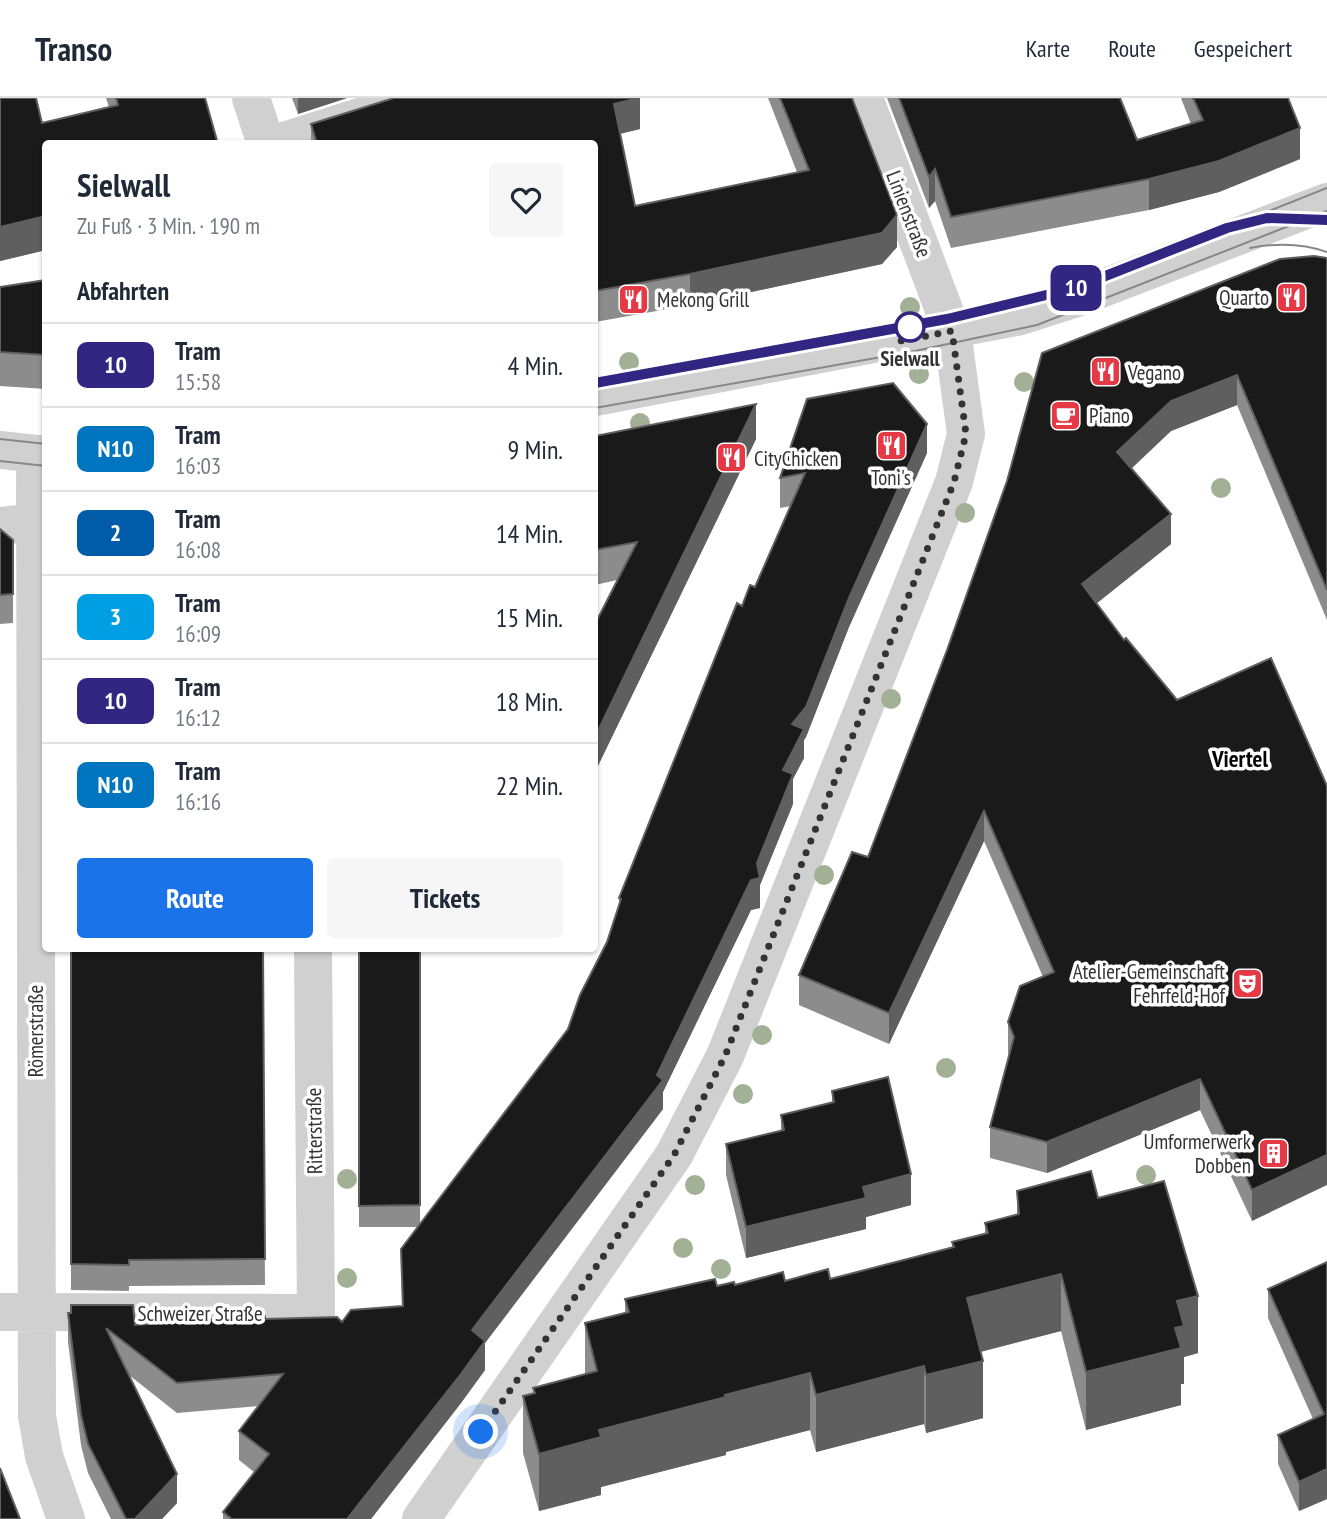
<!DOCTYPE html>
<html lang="de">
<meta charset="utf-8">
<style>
body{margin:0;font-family:"PT Sans Narrow",sans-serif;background:#f6f6f7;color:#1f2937;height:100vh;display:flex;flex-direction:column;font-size:26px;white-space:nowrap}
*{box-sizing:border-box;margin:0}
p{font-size:23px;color:#747a83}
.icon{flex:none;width:38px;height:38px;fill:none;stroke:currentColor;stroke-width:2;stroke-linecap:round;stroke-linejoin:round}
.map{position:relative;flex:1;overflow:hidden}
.details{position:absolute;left:42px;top:42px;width:556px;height:812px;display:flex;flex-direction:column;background:#fff;border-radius:7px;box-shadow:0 2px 5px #0004}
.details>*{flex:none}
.badge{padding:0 14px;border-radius:10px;font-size:24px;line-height:46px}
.you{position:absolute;width:35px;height:35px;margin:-18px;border:5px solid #fff;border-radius:50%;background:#1a73e8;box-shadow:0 0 0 10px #1a73e833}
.map>.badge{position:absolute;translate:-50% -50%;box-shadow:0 0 0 4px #fff}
h2{padding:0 35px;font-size:26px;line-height:63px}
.round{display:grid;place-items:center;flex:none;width:74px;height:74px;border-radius:7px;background:#f6f6f7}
.summary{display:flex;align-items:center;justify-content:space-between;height:119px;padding:0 35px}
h1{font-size:33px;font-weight:700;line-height:52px}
.action{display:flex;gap:14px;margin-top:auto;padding:14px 35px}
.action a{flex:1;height:80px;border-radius:7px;background:#1a73e8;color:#fff;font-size:28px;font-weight:700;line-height:80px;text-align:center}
.action a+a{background:#f6f6f7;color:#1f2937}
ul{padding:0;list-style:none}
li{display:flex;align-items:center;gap:21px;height:84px;padding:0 35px;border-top:2px solid #e0e1e3}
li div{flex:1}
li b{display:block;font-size:26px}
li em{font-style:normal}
li .badge{min-width:77px;font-weight:700;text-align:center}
header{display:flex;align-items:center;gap:42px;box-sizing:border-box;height:98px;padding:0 35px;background:#fff;border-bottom:2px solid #e0e1e3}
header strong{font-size:33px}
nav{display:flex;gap:38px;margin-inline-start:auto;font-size:24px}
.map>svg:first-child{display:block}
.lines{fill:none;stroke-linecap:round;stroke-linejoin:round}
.minor{stroke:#d0d0d0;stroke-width:38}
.tram{stroke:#888;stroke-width:2}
.tree{fill:#a2b095}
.wall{fill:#8c8c8c}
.shaded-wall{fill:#5f5f5f}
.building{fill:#1a1a1a;stroke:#5f5f5f;stroke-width:2}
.line-casing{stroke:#fff;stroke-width:16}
.line{stroke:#312783;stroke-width:10}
.walk{stroke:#333;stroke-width:7;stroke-dasharray:0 12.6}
.stop-dot{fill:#fff;stroke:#312783;stroke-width:3.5}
.labels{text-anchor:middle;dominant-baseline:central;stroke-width:7;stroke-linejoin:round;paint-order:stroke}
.street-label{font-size:21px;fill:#333;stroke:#fff}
.poi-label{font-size:21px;fill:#333;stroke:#fff;text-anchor:start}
.stop-label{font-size:21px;font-weight:bold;fill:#333;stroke:#fff}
.neighbourhood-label{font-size:23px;font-weight:bold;fill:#000;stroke:#fff}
</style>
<header>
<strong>Transo</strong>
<nav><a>Karte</a><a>Route</a><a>Gespeichert</a></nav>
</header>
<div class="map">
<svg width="1327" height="1421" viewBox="0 0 1327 1421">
<rect width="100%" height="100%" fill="#fff"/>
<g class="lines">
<path class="minor" d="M251 0 266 46
M274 46 420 0
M595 299 1021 218 1077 200 1327 104
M0 352 46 357
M35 356 37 1318 44 1358 66 1421
M0 428 35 424
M0 1214 316 1215 313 850
M421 1421 674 1057 725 958 954 384 966 336 952 233 864 0"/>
<path class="tram" d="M1250 150C1276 145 1302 145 1327 154
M595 285C756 258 918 234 1075 190L1327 90
M595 310 915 253 1037 227 1327 113
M0 341 46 346
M0 363 46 368"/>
</g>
<g class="tree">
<circle cx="910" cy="209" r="10"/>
<circle cx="629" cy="264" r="10"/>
<circle cx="919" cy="276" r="10"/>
<circle cx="1024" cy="284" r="10"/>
<circle cx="640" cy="325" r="10"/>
<circle cx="1221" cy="390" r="10"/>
<circle cx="965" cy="415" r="10"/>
<circle cx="891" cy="601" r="10"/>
<circle cx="824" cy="777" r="10"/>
<circle cx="762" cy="937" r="10"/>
<circle cx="946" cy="970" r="10"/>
<circle cx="743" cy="996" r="10"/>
<circle cx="1146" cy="1077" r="10"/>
<circle cx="347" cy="1081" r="10"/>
<circle cx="695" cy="1087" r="10"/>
<circle cx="683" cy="1150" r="10"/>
<circle cx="721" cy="1171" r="10"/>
<circle cx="347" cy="1180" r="10"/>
</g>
<path class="wall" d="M0 0 42 25 109 9 106 0H205L46 46V152L0 163Z
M292 0H347L298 16Z
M768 0H852L897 149 882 166 690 207 595 224V46H311V26L640 31 620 36 635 108 797 74Z
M887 0H1120L1137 42 1191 26 1181 0H1288L1300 61 1219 94 1149 112 951 150 935 103 929 110Z
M1327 160V522L1237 307 1171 333 1132 370 1171 446 1097 505 1124 542 1177 602 1271 560 1252 1123 1200 1012 1047 1075 990 1060V1029L1009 958 1008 954V924L1043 879 984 743 889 946 799 907V877L868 759 947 552Z
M46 182V291L0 288V189Z
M807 301 927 355 849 529 806 639 804 642V660L793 681V706L760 787V810L751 812 663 994V1011L485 1245V1272L461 1305 371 1421H223V1414L254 1374 239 1362V1333L258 1308 177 1315 129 1277 177 1405 162 1421H111L88 1375 81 1347 68 1244V1215L135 1227 265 1221 342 1224 402 1208 401 1151 418 1129H359V850H421L420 1126 568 931 607 844 619 807V800L742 508 755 489 791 408 780 410V380Z
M595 338 756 341 595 674V526L617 482 595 487Z
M0 431 13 442V525L0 526Z
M71 850H263L265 1187 129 1188V1193L71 1192Z
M832 993 911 1107 866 1119V1131L746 1160 726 1077V1046L781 1033V1017L832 1004Z
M1017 1093 1098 1100 1198 1255 1184 1259V1286H1181V1307L1086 1332 1061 1233 981 1254 983 1320 926 1335 924 1326 816 1354 810 1332 726 1354V1357L601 1389V1397L539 1413 523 1355V1298L533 1296V1290L585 1276V1225L625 1215V1201L717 1188 785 1183 830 1181 952 1150V1144L985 1136V1125L1017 1117Z
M1327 1164V1401L1299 1413 1278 1366V1337L1313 1321 1268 1220V1191Z"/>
<path class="shaded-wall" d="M298 0H347L298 16Z
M640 0V31L614 37V6Z
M1300 30V61L1219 94 1149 112V81Z
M935 71V103L929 110V79Z
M897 117V149L882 166 690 207V176Z
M46 118V152L0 163V129Z
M1237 277V307L1171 333 1117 384V354L1171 303Z
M756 306V341L595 674V639Z
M927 326V355L849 529 806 639 804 642V660L793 681V706L760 787V810L751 812 663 994V1011L485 1245V1272L461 1305 371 1421H347L472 1232 657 977 757 765 783 672 792 626Z
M1171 416V446L1082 517V486Z
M984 713V743L889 946V915Z
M1200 981V1012L1047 1075V1044Z
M1327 1057V1087L1252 1123V1092Z
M911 1076V1107L866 1119V1131L746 1160V1129L863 1089Z
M1061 1176V1233L967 1257V1200Z
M1198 1198V1255L1184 1259V1286H1181V1307L1086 1332V1274L1175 1230 1177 1203Z
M983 1263V1320L926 1335V1277Z
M924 1268V1326L816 1354V1297Z
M810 1275V1332L726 1354V1357L601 1389V1397L539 1413V1356L599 1332 725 1297Z
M1327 1371V1401L1299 1413V1384Z
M177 1376V1405L162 1421H135Z"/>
<path class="building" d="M0 0H36L42 25 118 7 116 0H205L218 46H46V118L0 129Z
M394 0H639L614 6 635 108 809 72 780 0H852L897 117 882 135 690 176 595 193V46H317L311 26Z
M899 0H1120L1137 42 1203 22 1193 0H1288L1300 30 1219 63 1149 81 951 119 935 71 929 79Z
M1314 158 1327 160V492L1237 277 1171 303 1117 354 1171 416 1082 486 1124 542 1126 540 1177 602 1271 560 1327 688V1057L1252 1092 1200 981 1047 1044 990 1029 1014 939 1008 924 1020 888 1054 874 984 713 889 915 799 877 852 754 868 759 947 552 1007 383 1042 255 1280 161Z
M46 182V257L0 254V189Z
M893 285 927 326 849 500 806 609 792 626 804 631 783 672 793 676 757 765 760 780 751 782 657 977 663 982 472 1232 485 1243 461 1276 347 1421H232L223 1414 269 1356 239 1333 283 1276 177 1285 106 1230 177 1376 135 1421H126L88 1346 81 1317 68 1215H71V1207H133L135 1227 265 1218V1221L337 1219 342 1224 351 1212 403 1208 401 1151 568 931 580 897 607 844 621 801 619 800 737 505 742 508 750 487 755 489 805 375 780 380 807 301Z
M756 306 595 639V526L637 444 595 452V338Z
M0 431 13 442V496L0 497Z
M71 850H263L265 1161 129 1162V1167L71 1166Z
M359 850H420V1107L359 1108Z
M888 979 911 1076 863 1089 866 1100 746 1129 726 1046 784 1032 781 1017 834 1004 832 993Z
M1091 1073 1098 1100 1164 1083 1198 1198 1177 1203 1184 1228 1175 1230 1181 1250 1086 1274 1061 1176 967 1200 983 1263 926 1277 924 1268 816 1297 810 1275 725 1297 726 1299 599 1332 601 1339 539 1356 523 1298 535 1295 533 1290 597 1273 585 1225 629 1214 625 1201 715 1181 717 1188 734 1184 735 1187 783 1174 785 1183 828 1171 830 1181 954 1149 952 1144 988 1135 985 1125 1019 1116 1017 1093Z
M1327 1164V1371L1299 1384 1278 1337 1324 1316 1268 1191Z
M0 1370 20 1421H0Z"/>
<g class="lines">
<defs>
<path id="line" d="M595 285 947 221 1075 190 1227 130 1267 120 1327 122"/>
</defs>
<use href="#line" class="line-casing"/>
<use href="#line" class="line"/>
<path class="walk" d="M481 1334 674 1057 725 958 954 384 966 336 952 233 901 243 910 229"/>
</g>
<defs>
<symbol id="restaurant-square" viewBox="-11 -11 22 22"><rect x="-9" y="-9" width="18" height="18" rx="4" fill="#e63946" stroke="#fff"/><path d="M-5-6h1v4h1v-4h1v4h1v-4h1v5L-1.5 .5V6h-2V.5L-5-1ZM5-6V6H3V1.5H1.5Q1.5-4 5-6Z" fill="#fff"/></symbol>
<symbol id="cafe-square" viewBox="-11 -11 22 22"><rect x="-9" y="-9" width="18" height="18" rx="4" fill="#e63946" stroke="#fff"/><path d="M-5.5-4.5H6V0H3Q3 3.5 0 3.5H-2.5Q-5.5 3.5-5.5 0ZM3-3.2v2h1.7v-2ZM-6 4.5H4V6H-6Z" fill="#fff"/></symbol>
<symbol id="theatre-square" viewBox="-11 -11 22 22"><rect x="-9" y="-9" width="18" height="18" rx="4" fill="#e63946" stroke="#fff"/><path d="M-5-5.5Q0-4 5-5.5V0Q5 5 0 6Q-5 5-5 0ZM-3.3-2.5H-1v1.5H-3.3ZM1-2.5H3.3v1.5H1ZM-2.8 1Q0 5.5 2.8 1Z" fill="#fff"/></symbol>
<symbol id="building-square" viewBox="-11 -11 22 22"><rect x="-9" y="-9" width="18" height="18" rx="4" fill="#e63946" stroke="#fff"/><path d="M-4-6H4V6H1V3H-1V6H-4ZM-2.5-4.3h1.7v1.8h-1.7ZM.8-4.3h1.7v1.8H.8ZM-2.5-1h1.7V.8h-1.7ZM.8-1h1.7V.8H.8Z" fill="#fff"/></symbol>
</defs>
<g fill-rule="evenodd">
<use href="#restaurant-square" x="1274" y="182" width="35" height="35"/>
<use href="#restaurant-square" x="616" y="184" width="35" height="35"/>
<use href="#restaurant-square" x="1088" y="256" width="35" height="35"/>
<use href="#cafe-square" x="1048" y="300" width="35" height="35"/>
<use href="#restaurant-square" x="874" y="330" width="35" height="35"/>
<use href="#restaurant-square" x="714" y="342" width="35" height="35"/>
<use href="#theatre-square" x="1230" y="868" width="35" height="35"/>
<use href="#building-square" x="1256" y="1038" width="35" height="35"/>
</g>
<circle class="stop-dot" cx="910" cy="229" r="14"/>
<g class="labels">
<g class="street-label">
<text transform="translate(909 116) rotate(69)">Linienstraße</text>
<text transform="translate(35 933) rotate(-90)">Römerstraße</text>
<text transform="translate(314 1033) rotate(-91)">Ritterstraße</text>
<text x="200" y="1215">Schweizer Straße</text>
</g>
<g class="poi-label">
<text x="1269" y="199" text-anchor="end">Quarto</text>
<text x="657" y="201">Mekong Grill</text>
<text x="1128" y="274">Vegano</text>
<text x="1089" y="317">Piano</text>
<text x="754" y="360">CityChicken</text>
<text x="891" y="379" text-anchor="middle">Toni's</text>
<text x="1225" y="873" text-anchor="end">Atelier-Gemeinschaft<tspan x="1225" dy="24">Fehrfeld-Hof</tspan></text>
<text x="1251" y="1043" text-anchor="end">Umformerwerk<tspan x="1251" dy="24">Dobben</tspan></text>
</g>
<g class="stop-label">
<text x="910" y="260">Sielwall</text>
</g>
<g class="neighbourhood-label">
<text x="1240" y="660">Viertel</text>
</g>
</g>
</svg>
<div class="you" style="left:481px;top:1334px"></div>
<b class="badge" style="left:1076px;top:190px;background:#312783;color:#fff">10</b>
<section class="details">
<div class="summary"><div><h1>Sielwall</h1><p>Zu Fuß · 3 Min. · 190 m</p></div><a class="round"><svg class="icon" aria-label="heart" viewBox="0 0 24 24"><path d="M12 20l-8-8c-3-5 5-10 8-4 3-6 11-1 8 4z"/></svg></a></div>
<h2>Abfahrten</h2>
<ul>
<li><span class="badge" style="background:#312783;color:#fff">10</span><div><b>Tram</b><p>15:58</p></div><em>4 Min.</em></li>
<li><span class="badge" style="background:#0075bf;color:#fff">N10</span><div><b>Tram</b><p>16:03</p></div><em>9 Min.</em></li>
<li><span class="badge" style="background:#005ca9;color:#fff">2</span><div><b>Tram</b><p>16:08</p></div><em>14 Min.</em></li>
<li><span class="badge" style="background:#009fe3;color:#fff">3</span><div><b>Tram</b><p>16:09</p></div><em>15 Min.</em></li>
<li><span class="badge" style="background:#312783;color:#fff">10</span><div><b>Tram</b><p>16:12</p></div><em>18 Min.</em></li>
<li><span class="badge" style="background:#0075bf;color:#fff">N10</span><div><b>Tram</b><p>16:16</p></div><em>22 Min.</em></li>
</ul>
<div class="action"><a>Route</a><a>Tickets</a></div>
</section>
</div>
